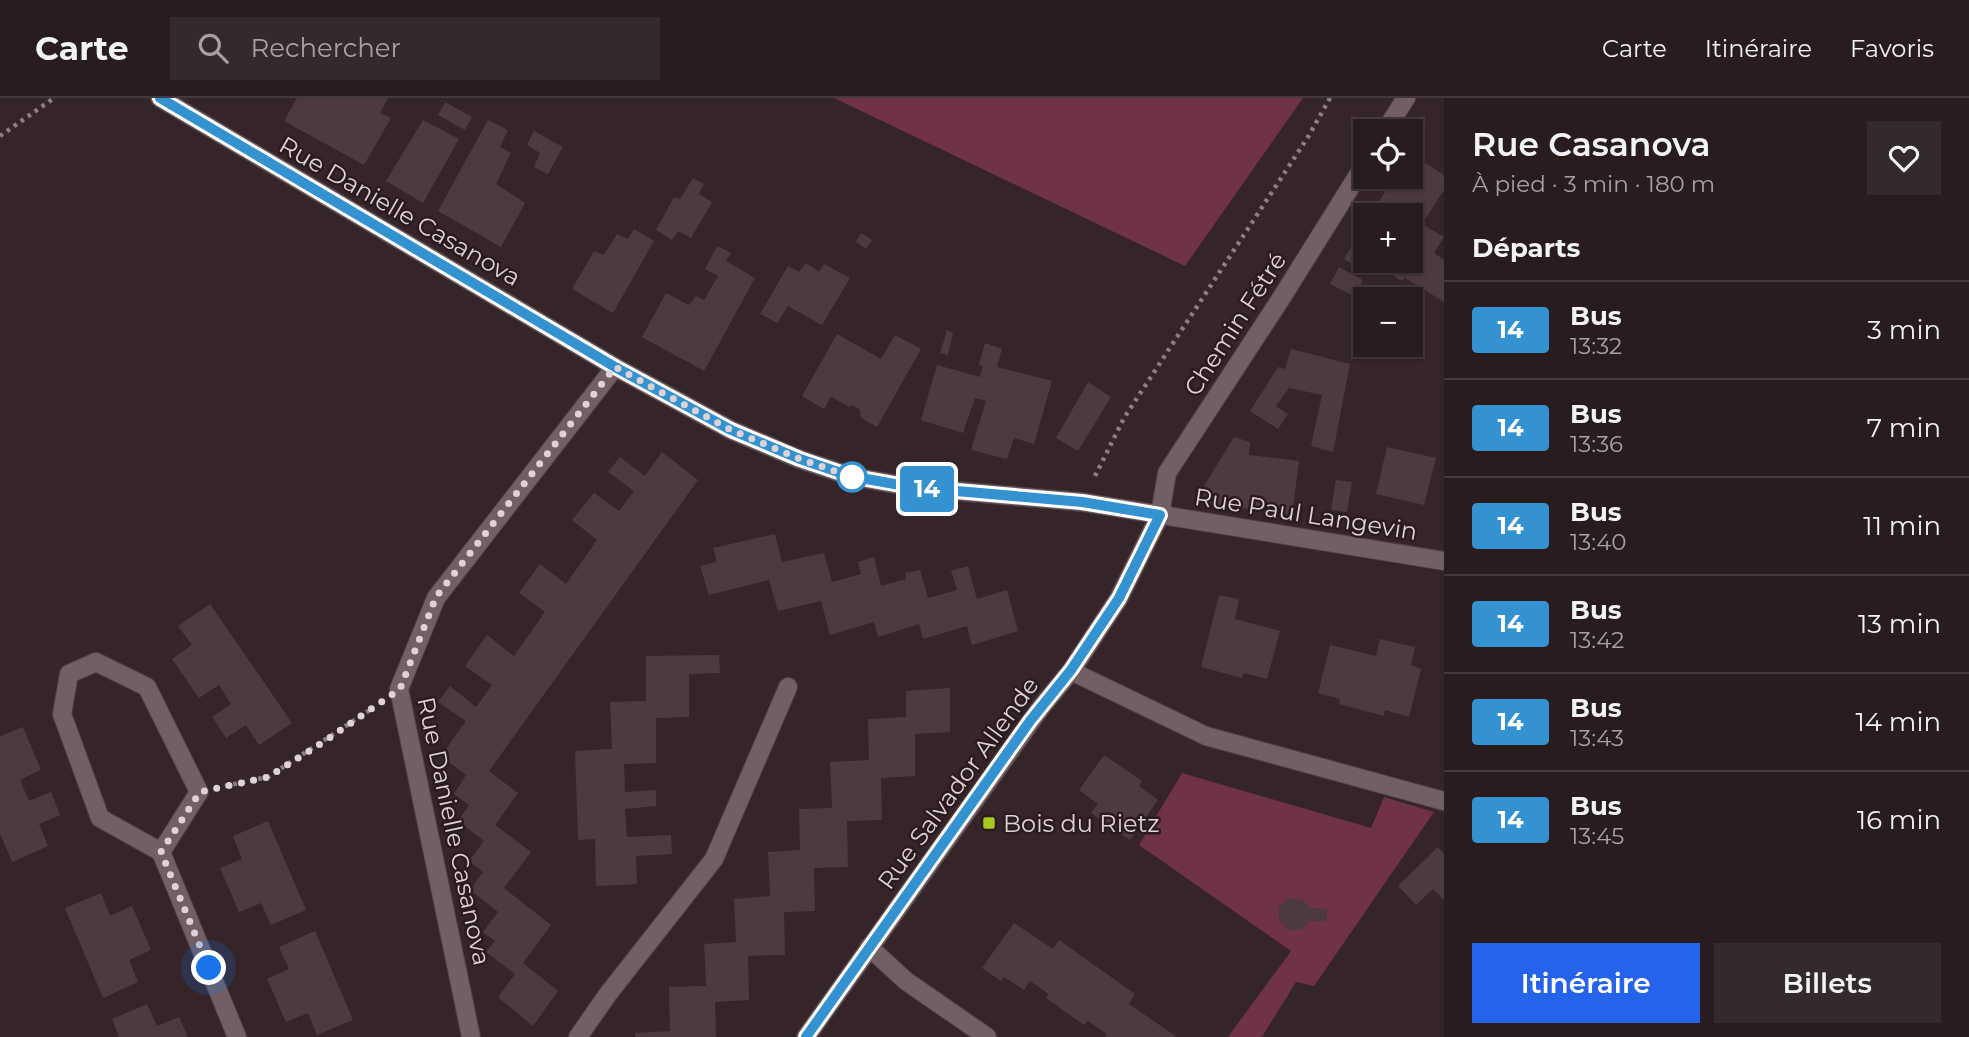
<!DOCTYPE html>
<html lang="fr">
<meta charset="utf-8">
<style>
body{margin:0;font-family:Montserrat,sans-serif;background:#34292c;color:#f1f3f6;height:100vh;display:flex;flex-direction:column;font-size:26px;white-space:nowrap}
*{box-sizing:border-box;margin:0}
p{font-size:23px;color:#a5a1a4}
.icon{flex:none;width:38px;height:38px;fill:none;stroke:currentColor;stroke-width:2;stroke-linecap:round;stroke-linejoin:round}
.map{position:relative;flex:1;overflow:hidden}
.details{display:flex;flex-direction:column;background:#281c1f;width:525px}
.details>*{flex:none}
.badge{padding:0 14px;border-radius:5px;font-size:24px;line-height:46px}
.controls{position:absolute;left:1353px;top:21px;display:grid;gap:14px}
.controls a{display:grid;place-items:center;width:70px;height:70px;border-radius:0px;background:#281c1f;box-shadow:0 2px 5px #0004,0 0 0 2px #443a3d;font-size:35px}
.you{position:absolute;width:35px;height:35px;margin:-18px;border:5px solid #fff;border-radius:50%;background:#1a73e8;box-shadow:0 0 0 10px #1a73e833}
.map>.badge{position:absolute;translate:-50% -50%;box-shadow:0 0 0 4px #fff}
h2{padding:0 28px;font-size:26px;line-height:63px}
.round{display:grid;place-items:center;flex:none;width:74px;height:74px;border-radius:0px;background:#34292c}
.head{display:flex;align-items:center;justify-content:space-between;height:119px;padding:0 28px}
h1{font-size:33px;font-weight:600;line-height:52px}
.primary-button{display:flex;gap:14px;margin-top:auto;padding:14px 28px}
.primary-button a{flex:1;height:80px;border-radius:0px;background:#2563eb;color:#fff;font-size:28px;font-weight:600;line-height:80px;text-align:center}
.primary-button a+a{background:#34292c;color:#f1f3f6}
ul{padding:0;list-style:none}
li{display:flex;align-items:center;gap:21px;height:98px;padding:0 28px;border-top:2px solid #443a3d}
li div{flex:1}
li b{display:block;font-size:26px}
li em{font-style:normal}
li .badge{min-width:77px;font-weight:700;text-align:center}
header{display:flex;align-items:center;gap:42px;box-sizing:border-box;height:98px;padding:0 35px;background:#281c1f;border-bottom:2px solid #443a3d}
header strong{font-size:33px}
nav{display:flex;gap:38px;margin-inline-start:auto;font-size:24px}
.search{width:490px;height:63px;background:#34292c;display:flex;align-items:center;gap:18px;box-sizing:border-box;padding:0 24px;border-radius:0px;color:#a5a1a4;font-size:26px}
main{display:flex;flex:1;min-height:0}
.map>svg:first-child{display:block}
.green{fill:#6f3246}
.building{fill:#4c3a3f}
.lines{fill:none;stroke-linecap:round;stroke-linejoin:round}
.minor-casing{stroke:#4e4045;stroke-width:20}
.path{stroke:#8c7e81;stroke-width:4.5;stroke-dasharray:3.5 5;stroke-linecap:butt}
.minor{stroke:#725f63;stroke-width:18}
.line-casing{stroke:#fff;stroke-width:16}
.line{stroke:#3592d0;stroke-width:10}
.walk{stroke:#ded2d5;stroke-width:7;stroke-dasharray:0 12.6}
.stop-dot{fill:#fff;stroke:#3592d0;stroke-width:3.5}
.poi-dot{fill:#a5c822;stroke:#2b1b1f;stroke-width:2.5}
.labels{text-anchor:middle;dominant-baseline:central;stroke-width:5;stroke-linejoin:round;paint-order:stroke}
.street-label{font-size:24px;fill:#ded2d5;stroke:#2b1b1f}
.poi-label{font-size:24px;fill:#ded2d5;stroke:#2b1b1f;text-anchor:start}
</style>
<header>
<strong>Carte</strong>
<div class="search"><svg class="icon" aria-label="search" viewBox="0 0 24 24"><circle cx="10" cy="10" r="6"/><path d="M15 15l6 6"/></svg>Rechercher</div>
<nav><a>Carte</a><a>Itinéraire</a><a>Favoris</a></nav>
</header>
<main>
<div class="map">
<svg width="1444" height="939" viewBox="0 0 1444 939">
<rect width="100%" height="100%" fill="#352529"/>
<path class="green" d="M834 0H1303L1185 168Z
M1182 675 1371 730 1384 699 1434 714 1314 888 1296 884 1262 939H1228L1291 853 1139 747Z"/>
<path class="building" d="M297 0H388L380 15 391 20 364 67 284 23Z
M445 4 472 19 465 32 438 17Z
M423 22 459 41 423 105 386 83Z
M488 22 508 32 500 49 511 55 496 86 525 105 501 149 438 113Z
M534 33 563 49 548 76 534 69 540 55 527 47Z
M1410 55 1444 77V92L1422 126 1444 139 1434 155 1444 162V204L1405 180 1402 183 1377 168 1371 177 1344 161 1365 127V163H1410V117H1371L1394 79H1410Z
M693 80 704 86 699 96 712 104 691 140 678 133 672 142 656 132 674 99 680 101Z
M634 131 654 143 613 215 572 191 594 153 604 157 617 136 628 141Z
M861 135 872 142 866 151 856 144Z
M717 148 731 155 726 163 755 180 704 273 642 239 666 195 689 207 696 198 704 202 718 178 705 171Z
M806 165 819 174 824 166 850 180 822 227 788 208 777 225 760 216 788 168 799 174Z
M1339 169 1363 182 1354 198 1330 186Z
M947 232 953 235 948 257 940 255Z
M837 236 881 261 895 237 921 251 877 329 861 320 860 312 852 307 850 309 831 299 824 311 802 298Z
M985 245 1002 251 997 269 1052 283 1034 346 1014 340 1007 361 971 352 986 303 975 300 963 335 921 322 937 267 980 279 983 268 979 267Z
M1291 251 1350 266 1333 354 1311 348 1322 297 1289 290 1276 308 1288 316 1278 331 1250 313 1278 269 1285 271Z
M1088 284 1111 299 1078 353 1056 340Z
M1234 339 1250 344 1249 357 1299 363 1292 417 1211 406 1201 393Z
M1387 349 1436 360 1424 407 1376 396Z
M662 354 698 382 489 673 518 695 495 727 531 754 504 790 551 827 523 865 558 893 533 928 498 899 515 876 486 854 495 843 483 834 498 814 470 792 483 774 469 763 484 743 458 723 469 707 454 696 466 677 441 658 466 623 438 604 450 588 476 609 492 587 465 568 487 537 514 558 545 514 519 495 540 466 566 486 597 442 572 422 594 395 619 413 634 393 608 374 620 359 645 378Z
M1336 382 1352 384 1347 414 1331 412Z
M775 436 782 464 824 455 832 484 861 476 858 464 874 459 881 488 906 481 905 475 920 472 928 500 957 492 951 473 968 468 977 501 1007 492 1018 533 972 547 967 528 923 541 919 526 878 539 874 524 830 537 821 503 778 513 769 482 709 497 700 468 717 464 713 450Z
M1219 497 1239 501 1235 521 1280 533 1267 581 1244 575 1242 580 1201 569Z
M210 506 292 625 259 647 246 627 226 640 212 619 231 606 219 587 199 600 172 561 192 547 178 528Z
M1380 541 1415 549 1411 567 1421 571 1409 619 1385 612 1384 618 1339 606 1340 601 1318 595 1330 547 1376 558Z
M719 557 720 575 689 576V619L656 620V665L624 666 625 694 656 692V708L625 711 627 739 671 737 672 756 636 758 637 786 596 788 595 741 578 742 575 653 612 651 610 604 646 603V558Z
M950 590V634L915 636V678L881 680 882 722 847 723 848 769 814 770 815 813 784 814 785 857 748 858 749 902 715 904 716 939H635V935L670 933 669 889 706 888 704 846 736 844 734 801 770 798 768 754 800 752 799 711 832 710 830 664 869 662 868 621 906 619V593Z
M23 629 41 672 20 682 29 703 51 694 60 717 39 726 48 748 12 764 0 735V638Z
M1104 657 1142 683 1139 688 1158 702 1130 742 1091 715 1098 706 1079 692Z
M268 723 306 812 271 827 261 805 239 814 220 770 242 761 233 738Z
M1438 749 1444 756V802L1433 791 1416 807 1398 788Z
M101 795 110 818 132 808 151 852 129 862 138 884 103 900 65 810Z
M1289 800 1301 801 1311 810 1327 811V824L1310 823 1301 832H1288L1279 822V808Z
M1014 825 1053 851 1059 842 1135 896 1129 906 1177 939H1105L1107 936 1088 923 1084 927 1046 900 1049 896 1030 883 1024 892 1004 879 1001 883 982 870Z
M315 833 353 922 317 937 308 915 286 924 267 881 289 871 279 849Z
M147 906 157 928 179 919 188 939H119L112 921Z"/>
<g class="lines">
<defs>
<path id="minor" d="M160 0 615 269 731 332 799 361 850 378 911 389 1082 404 1444 463
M1385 33 1406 0
M1071 573 1206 638 1444 703
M161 754 199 694 147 589 96 564 69 576 62 616 100 720 161 754 237 939
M869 849 906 883 987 939
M471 939 399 591 436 500 615 269
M578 939 608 896 714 761 788 589
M806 939 1042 608 1071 573 1119 500 1160 417 1167 375 1282 199 1365 66"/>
</defs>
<use href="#minor" class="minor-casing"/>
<path class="path" d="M0 38 54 0
M1095 378 1124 320 1308 39 1330 0
M225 688 268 679 373 610"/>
<use href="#minor" class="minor"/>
</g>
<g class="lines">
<defs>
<path id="line" d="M160 0 615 269 731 332 800 361 850 378 911 389 1082 404 1160 417 1119 500 1071 572 1030 623 806 939"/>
</defs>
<use href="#line" class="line-casing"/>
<use href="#line" class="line"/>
<path class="walk" d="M209 870 161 754 200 694 268 679 325 643 400 591 436 499 615 269 731 332 800 361 852 379"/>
</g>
<circle class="stop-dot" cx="852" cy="379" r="14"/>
<rect class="poi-dot" x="982" y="718" width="14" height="14" rx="3.5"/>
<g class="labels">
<g class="street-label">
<text transform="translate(400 113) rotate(30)">Rue Danielle Casanova</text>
<text transform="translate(1235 226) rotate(-57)">Chemin Fétré</text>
<text transform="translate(1306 416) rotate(9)">Rue Paul Langevin</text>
<text transform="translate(958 685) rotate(-54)">Rue Salvador Allende</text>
<text transform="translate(454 733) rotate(78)">Rue Danielle Casanova</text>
</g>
<g class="poi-label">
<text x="1003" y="725">Bois du Rietz</text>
</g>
</g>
</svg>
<div class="controls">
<a><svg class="icon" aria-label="locate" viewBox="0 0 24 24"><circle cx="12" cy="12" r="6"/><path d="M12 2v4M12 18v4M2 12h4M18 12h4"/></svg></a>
<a>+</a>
<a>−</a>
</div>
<div class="you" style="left:209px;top:870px"></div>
<b class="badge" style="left:927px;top:391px;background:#3592d0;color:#fff">14</b>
</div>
<section class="details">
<div class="head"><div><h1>Rue Casanova</h1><p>À pied · 3 min · 180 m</p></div><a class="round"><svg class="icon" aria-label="heart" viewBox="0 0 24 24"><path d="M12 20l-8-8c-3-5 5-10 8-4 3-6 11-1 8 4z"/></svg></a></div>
<h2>Départs</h2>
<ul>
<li><span class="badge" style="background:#3592d0;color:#fff">14</span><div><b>Bus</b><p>13:32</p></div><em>3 min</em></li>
<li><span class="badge" style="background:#3592d0;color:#fff">14</span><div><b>Bus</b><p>13:36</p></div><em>7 min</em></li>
<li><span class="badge" style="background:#3592d0;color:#fff">14</span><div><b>Bus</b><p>13:40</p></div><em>11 min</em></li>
<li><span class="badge" style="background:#3592d0;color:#fff">14</span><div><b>Bus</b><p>13:42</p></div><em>13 min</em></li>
<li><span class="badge" style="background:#3592d0;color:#fff">14</span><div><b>Bus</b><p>13:43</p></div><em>14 min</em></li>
<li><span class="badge" style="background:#3592d0;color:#fff">14</span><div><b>Bus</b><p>13:45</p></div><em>16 min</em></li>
</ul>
<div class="primary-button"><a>Itinéraire</a><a>Billets</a></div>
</section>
</main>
